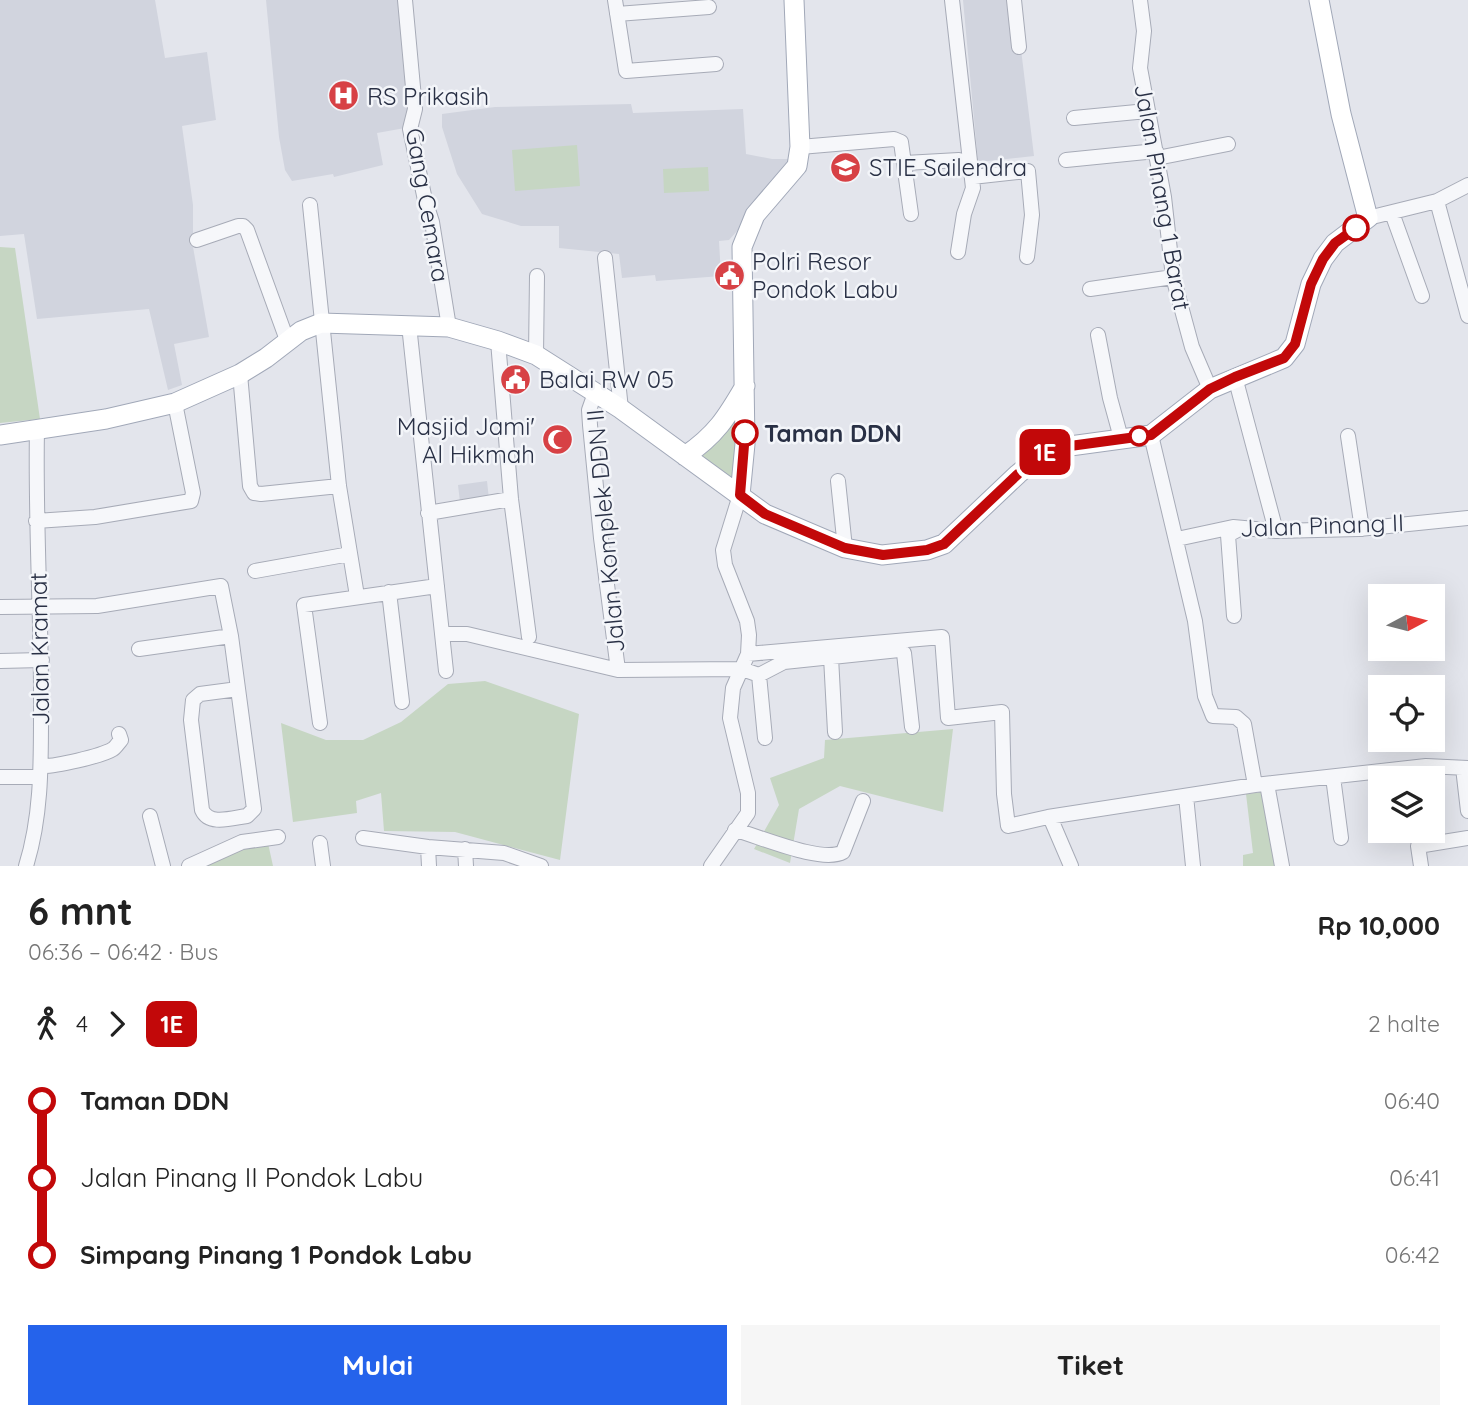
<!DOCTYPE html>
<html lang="id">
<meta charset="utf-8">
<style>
body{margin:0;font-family:Quicksand,sans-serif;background:#f6f6f6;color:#222;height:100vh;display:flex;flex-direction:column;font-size:26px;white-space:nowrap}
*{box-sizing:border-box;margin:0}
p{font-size:23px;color:#767676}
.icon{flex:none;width:38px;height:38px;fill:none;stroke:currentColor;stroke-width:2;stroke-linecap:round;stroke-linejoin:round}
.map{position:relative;height:866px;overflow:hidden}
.panel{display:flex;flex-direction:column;background:#fff;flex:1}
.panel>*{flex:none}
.badge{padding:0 14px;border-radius:10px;font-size:24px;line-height:46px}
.needle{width:46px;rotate:83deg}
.buttons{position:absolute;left:1368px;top:584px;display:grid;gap:14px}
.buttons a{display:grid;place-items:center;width:77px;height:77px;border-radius:0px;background:#fff;box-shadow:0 7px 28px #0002;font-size:35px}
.map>.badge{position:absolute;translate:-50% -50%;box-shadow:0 0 0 4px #fff}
.legs{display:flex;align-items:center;gap:10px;height:77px;padding:0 28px;font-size:23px}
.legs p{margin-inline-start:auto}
.head{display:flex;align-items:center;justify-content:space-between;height:119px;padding:0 28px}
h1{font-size:38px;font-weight:700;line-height:52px}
.primary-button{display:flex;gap:14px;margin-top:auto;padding:14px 28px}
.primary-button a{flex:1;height:80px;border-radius:0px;background:#2563eb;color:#fff;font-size:28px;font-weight:700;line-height:80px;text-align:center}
.primary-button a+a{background:#f6f6f6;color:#222}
ul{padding:0 28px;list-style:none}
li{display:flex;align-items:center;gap:24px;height:77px;font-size:26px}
li i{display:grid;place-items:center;width:10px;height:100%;margin:0 9px;background:currentColor}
li i::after{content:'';width:18px;height:18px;margin:-9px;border:5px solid;border-radius:50%;background:#fff}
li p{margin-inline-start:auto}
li:first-child i{background:linear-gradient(#0000 50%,currentColor 0)}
li:last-child i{background:linear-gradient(currentColor 50%,#0000 0)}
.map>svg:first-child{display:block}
.built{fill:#d1d4de}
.green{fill:#c6d6c3}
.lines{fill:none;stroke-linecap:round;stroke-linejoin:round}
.minor-casing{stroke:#a7abb7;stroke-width:16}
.major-casing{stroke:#a1a8b8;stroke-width:21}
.minor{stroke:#f6f7fa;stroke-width:14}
.major{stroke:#fff;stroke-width:19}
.line-1-casing{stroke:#fff;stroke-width:16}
.line-1{stroke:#c20809;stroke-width:10}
.stop-1-dot{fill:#fff;stroke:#c20809;stroke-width:3.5}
.labels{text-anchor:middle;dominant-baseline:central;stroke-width:5;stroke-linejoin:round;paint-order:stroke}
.poi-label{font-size:24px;fill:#293045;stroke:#f3f5f9;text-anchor:start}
.street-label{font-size:24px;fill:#293045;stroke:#f3f5f9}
.stop-label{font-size:24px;font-weight:bold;fill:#293045;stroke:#f3f5f9;text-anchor:start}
</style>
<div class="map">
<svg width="1468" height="866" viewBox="0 0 1468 866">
<rect width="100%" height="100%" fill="#e3e5ec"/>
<path class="built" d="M0 0H155L165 58 207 52 216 120 182 126 193 205V247L209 337 174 344 182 385 168 390 149 309 37 319 24 234 0 236Z
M266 0H404L414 89 405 128 377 133 383 165 334 177 333 174 292 181 285 170 279 137Z
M963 0H1015L1034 156 978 162Z
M631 104 633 113 743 109 746 154 772 159H795L796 166 729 240 719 241 721 276 656 281 655 275 622 278 619 254 559 248V226H521L482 214 457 174 442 127V114L495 107Z
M487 481 489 499 460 502 458 485Z"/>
<path class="green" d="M577 145 580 186 515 191 512 150Z
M708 167 709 191 664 193 663 169Z
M0 247 15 248 40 419 0 423Z
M739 410 735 483 697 456Z
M485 681 579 714 560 860 455 832 384 831 381 793 356 801 357 813 293 822 281 723 326 740H363L401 722 448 684Z
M953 729 943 812 840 786 799 809 790 863 754 849 779 805 770 778 824 758 825 740Z
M1273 791 1284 866H1243V855L1253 853 1246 794Z
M266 834 273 866H206L205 860Z"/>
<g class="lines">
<defs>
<path id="minor" d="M405 0 415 109 410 129 425 200 432 222 449 327
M615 0 626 71 716 64
M952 0 973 188 964 214 958 252
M1014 0 1019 47
M1140 0 1144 31 1140 68 1164 197 1173 277 1192 347 1210 389
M617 14 709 7
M1074 118 1147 111
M800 147 894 139 901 142 911 214
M1157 158 1228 144
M1066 160 1156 151
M905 163 959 160
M972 177 1028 171 1032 215 1027 257
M1437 201 1468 316
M310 205 339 486 357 596
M1392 213 1422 296
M1368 218 1437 201 1468 185
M197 240 238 226H243L247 230 287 340
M605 258 621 409
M1090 289 1173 277
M409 325 446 671
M1098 335 1110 398 1121 438
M498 341 511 499 529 637
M536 355 537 276
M240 374 250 486 254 493 261 494 339 486
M1235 377 1276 531
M595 393 589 410 590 425 601 538 618 670
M1151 435 1195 621 1205 696 1213 716 1236 717 1244 724 1255 785
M1348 436 1362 529
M838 481 845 548
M428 513 511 499
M36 521 95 517 191 501 193 493 175 403
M1177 539 1233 527 1276 531 1359 529 1468 518
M255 571 350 554
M389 592 402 702
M0 607 97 606 221 586 231 636 254 809 247 816C232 818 209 826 202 810L191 720 193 700 200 694 238 689
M1234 616 1228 535 1241 528
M443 634H467L618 670 742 669 759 675 784 662 899 650 904 653 912 727
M139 649 231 636
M748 654 942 637 948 718 1002 712 1004 794 1008 826 1048 817 1255 785 1426 766 1468 768
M831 657 835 732
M0 661 42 660
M759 675 765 738
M320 723 304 605 437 586
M41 766C54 767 102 756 113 749 115 748 119 742 121 740L119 734
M1463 768 1468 811
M0 777H40
M1333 777 1341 838
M1267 784 1282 866
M1186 796 1193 866
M150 816 163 866
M1050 817 1071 866
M735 830C759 836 822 864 843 852L863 801
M363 838 428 847 504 853 541 866
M320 843 323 866
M428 847 429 866
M465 849 466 866
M26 866C41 818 41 768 41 718 42 622 35 526 37 430
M189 866 242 842 278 837
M711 866 748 813V793L730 718 733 688 748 654 749 635 747 621 725 565 723 550 740 495
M1421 866 1418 846 1468 838"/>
<path id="major" d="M0 435 106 419 175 403 240 374 266 358 301 331 321 323 449 327 498 341 536 355 621 409 765 514 845 548 882 555 927 550 944 544 1018 474 1048 449 1151 435 1210 389 1284 358 1295 344 1311 284 1323 259 1335 243 1368 218 1341 114 1319 0
M685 456C716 435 727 417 745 386
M740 495 745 444 742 247 755 215 797 166 800 147 794 0"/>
</defs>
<use href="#minor" class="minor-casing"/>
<use href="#major" class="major-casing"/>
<use href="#minor" class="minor"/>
<use href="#major" class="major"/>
</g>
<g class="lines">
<defs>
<path id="line-1" d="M745 433 740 495 765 514 845 548 883 555 927 550 944 544 1018 474 1048 449 1151 435 1210 389 1235 377 1284 358 1295 344 1311 284 1323 259 1335 243 1356 228"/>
</defs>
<use href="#line-1" class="line-1-casing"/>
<use href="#line-1" class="line-1"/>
</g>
<defs>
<symbol id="hospital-disc" viewBox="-11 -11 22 22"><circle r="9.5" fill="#d74145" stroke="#f3f5f9"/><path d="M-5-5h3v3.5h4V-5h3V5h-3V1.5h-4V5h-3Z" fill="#fff"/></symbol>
<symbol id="university-disc" viewBox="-11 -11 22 22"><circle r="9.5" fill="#d74145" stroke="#f3f5f9"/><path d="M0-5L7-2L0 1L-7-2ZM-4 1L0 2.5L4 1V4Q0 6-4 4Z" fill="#fff"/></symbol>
<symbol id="civic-disc" viewBox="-11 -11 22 22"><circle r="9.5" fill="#d74145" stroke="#f3f5f9"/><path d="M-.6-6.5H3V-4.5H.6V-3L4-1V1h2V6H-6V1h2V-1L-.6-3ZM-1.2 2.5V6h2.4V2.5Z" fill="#fff"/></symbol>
<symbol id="mosque-disc" viewBox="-11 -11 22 22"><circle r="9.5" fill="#d74145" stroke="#f3f5f9"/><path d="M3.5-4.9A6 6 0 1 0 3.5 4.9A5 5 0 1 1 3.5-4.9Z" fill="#fff"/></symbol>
</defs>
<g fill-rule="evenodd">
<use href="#hospital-disc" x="326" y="78" width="35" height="35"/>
<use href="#university-disc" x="828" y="150" width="35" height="35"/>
<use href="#civic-disc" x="712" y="258" width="35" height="35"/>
<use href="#civic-disc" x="498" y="362" width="35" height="35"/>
<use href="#mosque-disc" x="540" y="422" width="35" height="35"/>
</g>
<g class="stop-1-dot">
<circle cx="1356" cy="228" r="12"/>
<circle cx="745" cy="433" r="12"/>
<circle cx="1139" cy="436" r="9"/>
</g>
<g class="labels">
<g class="poi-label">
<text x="367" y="96">RS Prikasih</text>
<text x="869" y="167">STIE Sailendra</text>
<text x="752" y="261">Polri Resor<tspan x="752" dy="28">Pondok Labu</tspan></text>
<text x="539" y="379">Balai RW 05</text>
<text x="535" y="426" text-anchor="end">Masjid Jami'<tspan x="535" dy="28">Al Hikmah</tspan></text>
</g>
<g class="street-label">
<text transform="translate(1163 197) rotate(80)">Jalan Pinang 1 Barat</text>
<text transform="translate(428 205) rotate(80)">Gang Cemara</text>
<text transform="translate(1322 525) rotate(-2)">Jalan Pinang II</text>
<text transform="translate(605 531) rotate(-95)">Jalan Komplek DDN II</text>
<text transform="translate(39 649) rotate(-91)">Jalan Kramat</text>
</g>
<g class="stop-label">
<text x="764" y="433">Taman DDN</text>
</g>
</g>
</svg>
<div class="buttons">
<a><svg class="needle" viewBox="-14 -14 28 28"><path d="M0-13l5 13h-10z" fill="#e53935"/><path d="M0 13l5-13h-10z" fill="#767676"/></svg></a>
<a><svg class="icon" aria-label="locate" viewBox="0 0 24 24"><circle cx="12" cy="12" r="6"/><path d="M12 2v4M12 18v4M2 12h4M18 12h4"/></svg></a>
<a><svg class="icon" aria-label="layers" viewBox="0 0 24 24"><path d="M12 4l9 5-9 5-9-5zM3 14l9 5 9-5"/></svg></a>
</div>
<b class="badge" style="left:1045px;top:452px;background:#c20809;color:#fff">1E</b>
</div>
<section class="panel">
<div class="head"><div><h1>6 mnt</h1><p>06:36 – 06:42 · Bus</p></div><b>Rp 10,000</b></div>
<div class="legs"><svg class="icon" aria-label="walk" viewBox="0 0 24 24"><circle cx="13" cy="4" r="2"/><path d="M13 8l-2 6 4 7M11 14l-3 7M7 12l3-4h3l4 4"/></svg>4<svg class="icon" aria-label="forward" viewBox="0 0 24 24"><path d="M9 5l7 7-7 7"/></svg><b class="badge" style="background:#c20809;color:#fff">1E</b><p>2 halte</p></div>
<ul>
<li><i style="color:#c20809"></i><b>Taman DDN</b><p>06:40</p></li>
<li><i style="color:#c20809"></i><span>Jalan Pinang II Pondok Labu</span><p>06:41</p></li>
<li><i style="color:#c20809"></i><b>Simpang Pinang 1 Pondok Labu</b><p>06:42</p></li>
</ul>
<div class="primary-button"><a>Mulai</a><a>Tiket</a></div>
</section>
